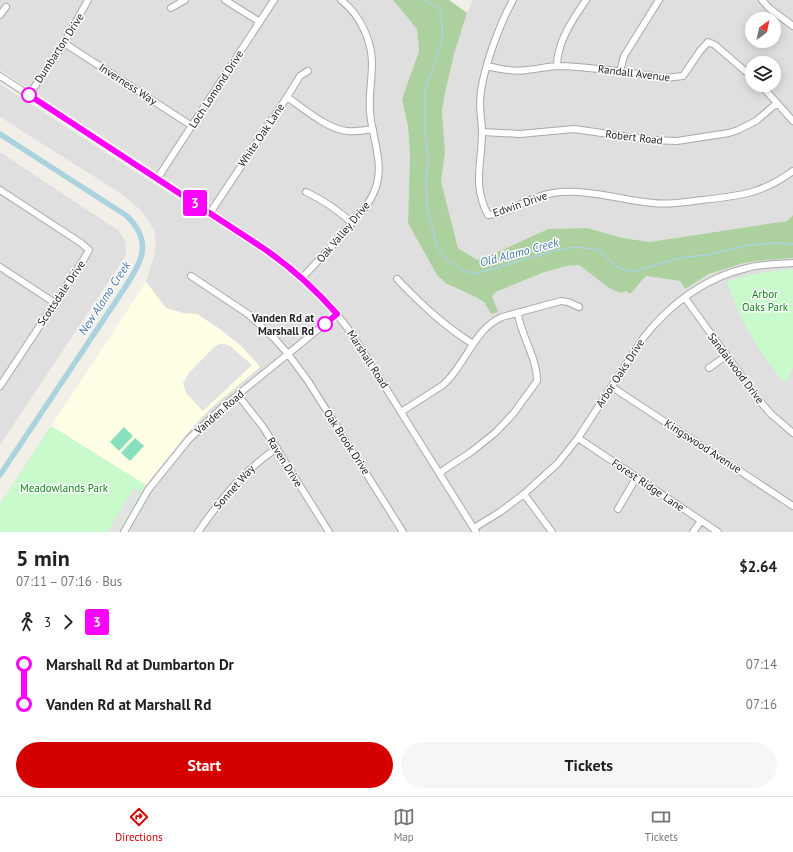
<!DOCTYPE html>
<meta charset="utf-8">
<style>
body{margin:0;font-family:"PT Sans",sans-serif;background:#f6f6f6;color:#202124;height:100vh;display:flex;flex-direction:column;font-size:15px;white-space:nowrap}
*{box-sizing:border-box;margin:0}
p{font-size:13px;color:#757577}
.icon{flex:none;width:22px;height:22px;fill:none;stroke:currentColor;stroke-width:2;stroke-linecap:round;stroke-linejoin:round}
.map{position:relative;height:532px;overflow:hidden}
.side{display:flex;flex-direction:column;background:#fff;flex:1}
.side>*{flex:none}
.badge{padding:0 8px;border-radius:3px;font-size:14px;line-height:26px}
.needle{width:26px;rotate:33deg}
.fabs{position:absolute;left:745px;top:12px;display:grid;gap:8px}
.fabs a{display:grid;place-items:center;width:36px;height:36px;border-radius:50%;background:#fff;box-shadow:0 2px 10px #0003;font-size:20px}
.map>.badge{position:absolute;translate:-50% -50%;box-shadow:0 0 0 2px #fff}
.legs{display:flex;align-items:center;gap:6px;height:44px;padding:0 16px;font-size:13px}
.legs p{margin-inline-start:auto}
.head{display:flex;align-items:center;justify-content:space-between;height:68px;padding:0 16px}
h1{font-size:22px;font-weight:800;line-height:30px}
.button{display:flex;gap:8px;margin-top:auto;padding:8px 16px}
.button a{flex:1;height:46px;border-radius:24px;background:#d40000;color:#fff;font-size:16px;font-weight:800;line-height:46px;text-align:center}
.button a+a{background:#f6f6f6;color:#202124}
ul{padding:0 16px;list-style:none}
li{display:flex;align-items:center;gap:14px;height:40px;font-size:15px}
li i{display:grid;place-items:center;width:6px;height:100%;margin:0 5px;background:currentColor}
li i::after{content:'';width:10px;height:10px;margin:-5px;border:3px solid;border-radius:50%;background:#fff}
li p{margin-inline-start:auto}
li:first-child i{background:linear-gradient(#0000 50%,currentColor 0)}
li:last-child i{background:linear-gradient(currentColor 50%,#0000 0)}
.dock{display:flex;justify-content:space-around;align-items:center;height:56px;border-top:1px solid #e0e0e0;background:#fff;font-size:11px;color:#757577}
.dock a{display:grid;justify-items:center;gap:2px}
.dock .selected{color:#d40000}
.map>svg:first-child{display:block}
.residential{fill:#e0dfdf;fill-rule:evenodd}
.education{fill:#ffffe5}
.forest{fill:#add19e}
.park{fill:#c8facc}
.pitch{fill:#88e0be}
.parking{fill:#e2e2e2}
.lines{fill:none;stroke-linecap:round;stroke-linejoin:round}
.stream{stroke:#aad3df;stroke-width:1.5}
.canal{stroke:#aad3df;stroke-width:5.5}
.minor-casing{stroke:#a9a9a9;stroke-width:8}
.minor{stroke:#fff;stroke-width:6}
.line-1-casing{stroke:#fff;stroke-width:9}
.line-1{stroke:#f0f;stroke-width:6}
.stop-1-dot{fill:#fff;stroke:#f0f;stroke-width:2}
.labels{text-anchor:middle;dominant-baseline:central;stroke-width:3;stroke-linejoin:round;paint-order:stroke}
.street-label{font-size:11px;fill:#222;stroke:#fff}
.park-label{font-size:11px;fill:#0c8416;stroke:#fff}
.stop-label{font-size:11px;font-weight:bold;fill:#222;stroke:#fff;text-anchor:end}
.water-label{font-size:12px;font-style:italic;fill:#4a7aab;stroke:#fff}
</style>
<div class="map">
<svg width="793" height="532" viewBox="0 0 793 532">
<rect width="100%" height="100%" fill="#f2efe9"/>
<path class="residential" d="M0 0H393L417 29 419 51 402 99 408 127 410 155 408 223 447 284 476 297 485 303 491 313 492 296 496 292 542 273 566 266 579 265 609 288 646 276 680 281 685 289 709 274 744 263 766 260 793 258V532H118L146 485 189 431 210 409 260 367 241 346 221 330 197 314 183 313 166 308 146 282 153 259 156 243 154 230 141 210 120 193 0 117V84L179 200 186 191 0 70Z
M473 0H793V215L787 221 650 242 623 238 587 228 548 229 489 256 477 260 458 248 441 182 445 153 442 110 446 89 454 54 467 13ZM752 19H774V41H752ZM752 63H774V85H752Z
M0 152 119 231 125 241 126 247V254L121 263 0 445Z"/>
<path class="education" d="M146 282 166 308 183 313 197 314 221 330 241 346 260 367 210 409 189 431 146 485 51 426Z"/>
<path class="forest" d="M393 0H449L467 13 454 54 446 89 442 110 445 153 441 182 458 248 477 260 489 256 548 229 587 228 623 238 650 242 787 221 793 215V258L766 260 744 263 709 274 685 289 680 281 646 276 630 294 626 291 621 293 609 288 579 265 566 266 542 273 496 292 492 296 498 312 491 314 485 303 476 297 447 284 437 275 408 223 410 155 408 127 402 99 419 51 417 29Z"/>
<path class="park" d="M793 269V368L785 383C758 352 740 320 727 281 749 274 770 271 793 269Z
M51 426 146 485 118 532H0V504Z"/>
<path class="pitch" d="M124 427 133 436 119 451 110 442Z
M135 438 144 446 130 461 121 453Z"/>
<path class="parking" d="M219 344H224L230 346 252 365 203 411 186 393 183 383 188 374 214 347Z
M134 487 141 492 117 532H108Z"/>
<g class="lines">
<path class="stream" d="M424 0 440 9 442 24V38L439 51 425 89V132L428 158 426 183 427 207 437 247 446 259 462 270 474 274 557 250 578 247 598 250 617 267 633 272 679 258 707 255 748 245 778 243 793 244"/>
<path class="canal" d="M0 134 127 216C154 243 141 262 124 289L0 475"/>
<defs>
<path id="minor" d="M225 0 260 22
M513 0C499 25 480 76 480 104 480 113 482 123 482 132 482 164 472 184 488 215 511 213 530 196 553 193 587 188 620 200 653 203 669 205 685 202 702 200 738 196 762 194 793 171
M762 0 769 8 793 26
M171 8 185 0
M0 15 6 7
M64 43 192 126
M487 66C500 69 513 72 527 70 538 69 549 66 560 66 596 67 630 73 665 78L683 76 700 51 708 42 715 45 752 77
M557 66C557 42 573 19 586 0
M620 72 624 56 659 0
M0 76 275 256C305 278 330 304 352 334L476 532
M761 85 793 121
M29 95 64 43 88 0
M287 97 300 76 308 71
M482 132 520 134 574 129 650 140 677 141 729 133 738 130 756 121 777 103
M157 179 274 0
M0 190 81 243 89 250 84 259 0 386
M306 192C323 200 338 210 352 223
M210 213 287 97C303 108 327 129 347 131 355 132 365 130 373 129
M0 267 55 303
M191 276 248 314 274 338 288 354 308 381 403 532
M302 278C318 261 334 244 349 226 358 216 369 205 374 192 386 166 372 139 370 112 368 89 376 65 369 43 364 26 355 11 341 0
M397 279C422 305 443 325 473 344
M685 298 759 400 771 414 793 433
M709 368 726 356
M612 387 793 506
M238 395 263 427 329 532
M401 412 443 385 448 380C467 360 476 328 502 317L561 301 568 302 579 307
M578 438 718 532
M439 473 471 452 495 433 513 414 537 381C537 357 521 336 518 314
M524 494 552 532
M618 509 636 478
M474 528 500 512 524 494 558 463 578 438 644 337C670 304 706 277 747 268 762 264 778 264 793 263
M124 532 148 490 189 439 224 406 337 314
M198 532C221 499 243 471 277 448
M693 532 701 521"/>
</defs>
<use href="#minor" class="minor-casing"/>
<use href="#minor" class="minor"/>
</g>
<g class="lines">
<defs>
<path id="line-1" d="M29 95 263 248C291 267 315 289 337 314L325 324"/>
</defs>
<use href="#line-1" class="line-1-casing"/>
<use href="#line-1" class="line-1"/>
</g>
<g class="stop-1-dot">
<circle cx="29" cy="95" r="7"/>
<circle cx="325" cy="324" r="7"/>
</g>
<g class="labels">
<g class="street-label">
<text transform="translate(59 48) rotate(-57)">Dumbarton Drive</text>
<text transform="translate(634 73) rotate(7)">Randall Avenue</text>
<text transform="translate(128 84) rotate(33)">Inverness Way</text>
<text transform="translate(216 89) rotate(-57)">Loch Lomond Drive</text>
<text transform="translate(261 135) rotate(-56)">White Oak Lane</text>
<text transform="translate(634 137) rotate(7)">Robert Road</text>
<text transform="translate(520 204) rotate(-19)">Edwin Drive</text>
<text transform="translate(343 232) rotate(-50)">Oak Valley Drive</text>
<text transform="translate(61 293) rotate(-56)">Scottsdale Drive</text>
<text transform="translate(368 359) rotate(57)">Marshall Road</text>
<text transform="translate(736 368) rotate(53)">Sandalwood Drive</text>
<text transform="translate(620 373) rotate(-57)">Arbor Oaks Drive</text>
<text transform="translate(219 412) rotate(-41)">Vanden Road</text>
<text transform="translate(347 442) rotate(57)">Oak Brook Drive</text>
<text transform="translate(703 446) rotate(33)">Kingswood Avenue</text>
<text transform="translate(285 462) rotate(58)">Raven Drive</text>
<text transform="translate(648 485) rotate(34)">Forest Ridge Lane</text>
<text transform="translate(234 487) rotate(-48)">Sonnet Way</text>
</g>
<g class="park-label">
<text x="765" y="294">Arbor<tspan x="765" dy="13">Oaks Park</tspan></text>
<text x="64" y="488">Meadowlands Park</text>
</g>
<g class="stop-label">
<text x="314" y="318">Vanden Rd at<tspan x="314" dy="13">Marshall Rd</tspan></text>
</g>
<g class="water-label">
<text transform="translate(519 252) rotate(-15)">Old Alamo Creek</text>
<text transform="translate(104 298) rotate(-57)">New Alamo Creek</text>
</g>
</g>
</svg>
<div class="fabs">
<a><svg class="needle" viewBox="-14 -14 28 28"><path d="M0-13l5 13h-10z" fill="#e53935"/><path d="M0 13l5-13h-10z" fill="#757577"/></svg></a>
<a><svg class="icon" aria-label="layers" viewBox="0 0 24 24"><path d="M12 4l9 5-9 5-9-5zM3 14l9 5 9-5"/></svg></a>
</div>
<b class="badge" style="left:195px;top:203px;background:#f0f;color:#fff">3</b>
</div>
<section class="side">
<div class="head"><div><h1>5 min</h1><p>07:11 – 07:16 · Bus</p></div><b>$2.64</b></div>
<div class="legs"><svg class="icon" aria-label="walk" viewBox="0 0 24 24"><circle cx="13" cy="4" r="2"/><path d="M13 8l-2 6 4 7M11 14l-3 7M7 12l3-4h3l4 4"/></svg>3<svg class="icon" aria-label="forward" viewBox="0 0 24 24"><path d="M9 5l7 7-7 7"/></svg><b class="badge" style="background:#f0f;color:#fff">3</b></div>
<ul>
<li><i style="color:#f0f"></i><b>Marshall Rd at Dumbarton Dr</b><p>07:14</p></li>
<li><i style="color:#f0f"></i><b>Vanden Rd at Marshall Rd</b><p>07:16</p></li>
</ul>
<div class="button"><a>Start</a><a>Tickets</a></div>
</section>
<nav class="dock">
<a class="selected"><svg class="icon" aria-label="directions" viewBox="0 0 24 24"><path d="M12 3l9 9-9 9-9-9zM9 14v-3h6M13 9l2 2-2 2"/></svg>Directions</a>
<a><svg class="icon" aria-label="map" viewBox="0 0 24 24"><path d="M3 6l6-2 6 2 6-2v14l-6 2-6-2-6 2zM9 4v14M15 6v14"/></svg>Map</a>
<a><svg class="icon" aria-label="tickets" viewBox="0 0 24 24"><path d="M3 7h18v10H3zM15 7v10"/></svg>Tickets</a>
</nav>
